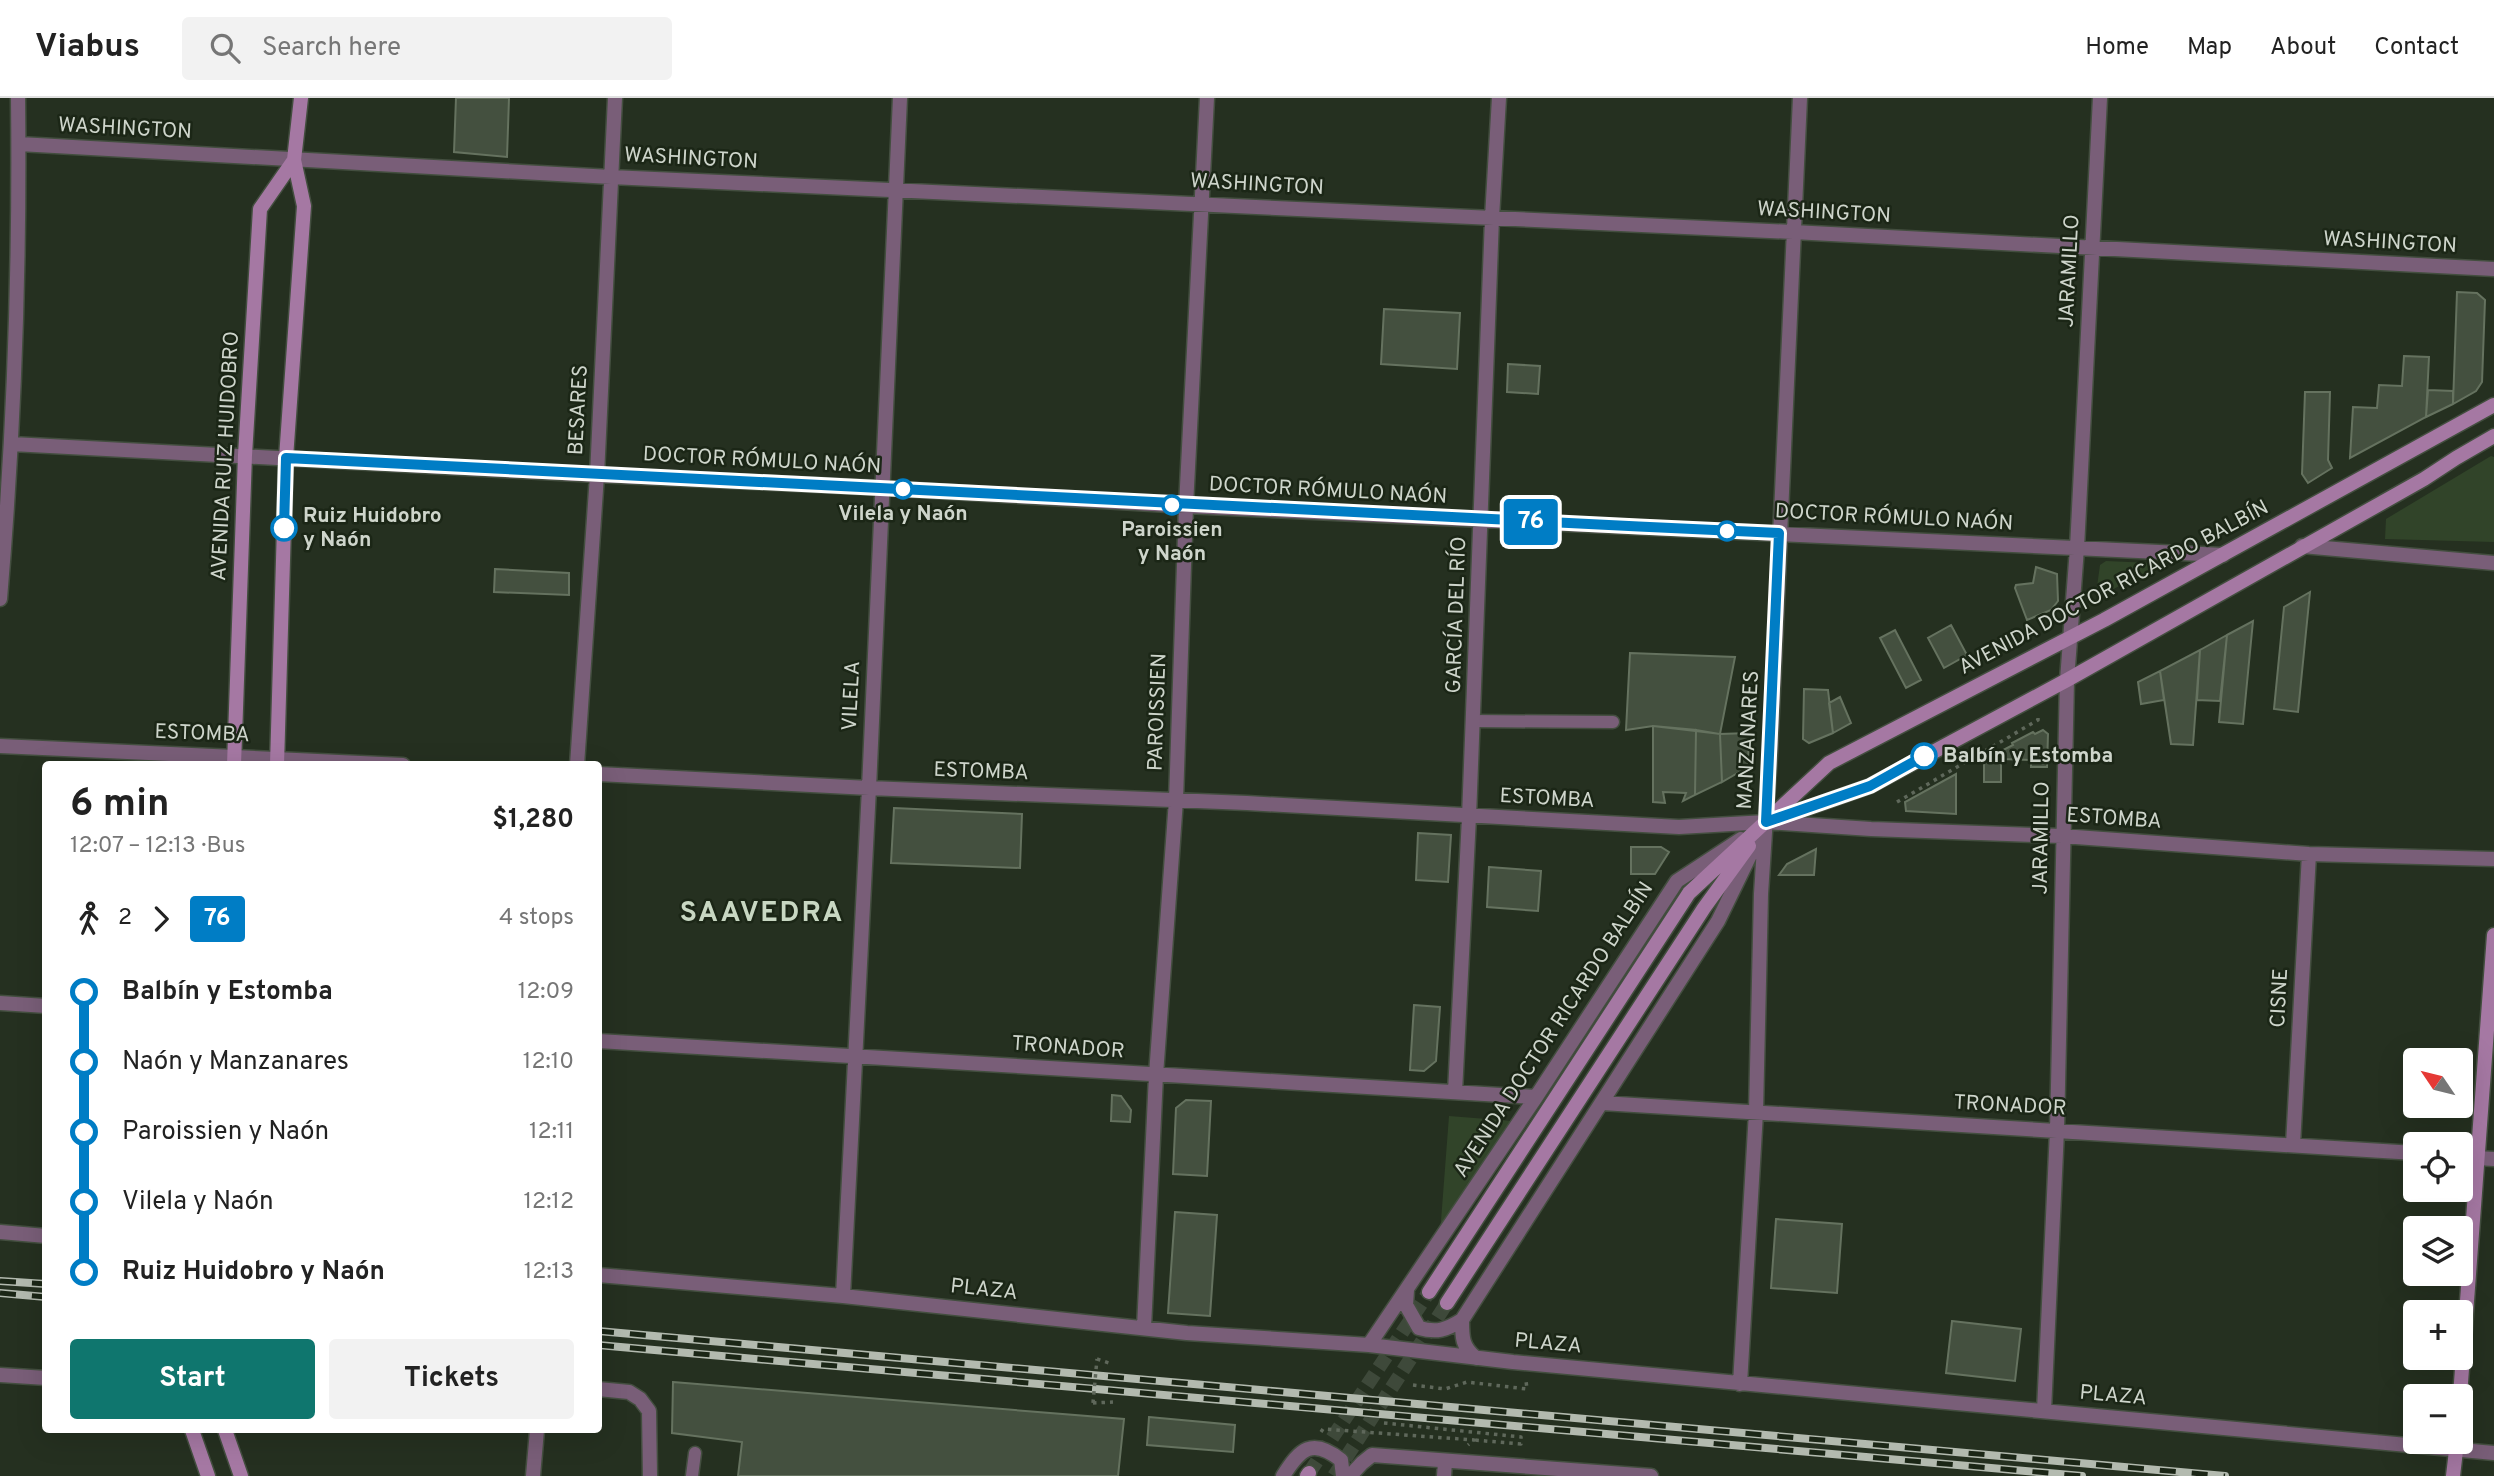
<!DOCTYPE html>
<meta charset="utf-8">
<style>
body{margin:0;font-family:Overpass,sans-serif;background:#f2f2f2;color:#222;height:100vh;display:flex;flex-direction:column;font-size:26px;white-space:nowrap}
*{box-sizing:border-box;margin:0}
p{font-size:23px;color:#767676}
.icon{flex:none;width:38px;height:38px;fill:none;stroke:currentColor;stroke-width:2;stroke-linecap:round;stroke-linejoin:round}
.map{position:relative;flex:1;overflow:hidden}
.sheet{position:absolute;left:42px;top:663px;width:560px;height:672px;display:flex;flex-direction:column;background:#fff;border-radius:7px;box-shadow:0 7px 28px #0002}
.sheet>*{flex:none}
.badge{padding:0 14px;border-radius:5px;font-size:24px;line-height:46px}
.needle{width:46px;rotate:305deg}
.fabs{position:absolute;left:2403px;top:950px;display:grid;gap:14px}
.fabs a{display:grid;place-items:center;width:70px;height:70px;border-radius:7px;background:#fff;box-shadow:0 7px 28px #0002;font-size:35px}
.map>.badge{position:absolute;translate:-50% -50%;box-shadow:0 0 0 4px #fff}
.legs{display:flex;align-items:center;gap:10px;height:77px;padding:0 28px;font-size:23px}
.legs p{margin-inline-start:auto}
.head{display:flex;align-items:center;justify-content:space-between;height:119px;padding:0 28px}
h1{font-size:38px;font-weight:700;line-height:52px}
.primary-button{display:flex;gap:14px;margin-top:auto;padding:14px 28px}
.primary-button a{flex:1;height:80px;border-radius:7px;background:#0f766e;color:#fff;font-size:28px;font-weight:700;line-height:80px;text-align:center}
.primary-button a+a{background:#f2f2f2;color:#222}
ul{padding:0 28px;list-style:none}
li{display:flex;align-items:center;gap:24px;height:70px;font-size:26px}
li i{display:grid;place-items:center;width:10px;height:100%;margin:0 9px;background:currentColor}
li i::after{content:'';width:18px;height:18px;margin:-9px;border:5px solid;border-radius:50%;background:#fff}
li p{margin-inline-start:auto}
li:first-child i{background:linear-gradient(#0000 50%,currentColor 0)}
li:last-child i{background:linear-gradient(currentColor 50%,#0000 0)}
header{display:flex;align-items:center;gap:42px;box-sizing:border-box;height:98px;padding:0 35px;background:#fff;border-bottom:2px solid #e0e0e0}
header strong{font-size:33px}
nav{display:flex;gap:38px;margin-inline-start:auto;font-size:24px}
.search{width:490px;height:63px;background:#f2f2f2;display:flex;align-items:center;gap:18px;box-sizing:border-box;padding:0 24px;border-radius:7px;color:#767676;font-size:26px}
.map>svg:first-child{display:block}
.green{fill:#314429}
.building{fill:#44503f;stroke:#65725f;stroke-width:2}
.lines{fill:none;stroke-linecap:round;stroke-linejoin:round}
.secondary-tunnel{stroke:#3e493a;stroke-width:14;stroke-dasharray:14 7;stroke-linecap:butt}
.lane-casing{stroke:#434e3f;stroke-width:15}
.street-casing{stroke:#434e3f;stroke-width:17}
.secondary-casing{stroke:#434e3f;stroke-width:17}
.path{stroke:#5f685b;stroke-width:3.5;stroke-dasharray:3.5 5;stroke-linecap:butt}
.lane{stroke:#795e78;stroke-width:12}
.street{stroke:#795e78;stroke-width:14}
.secondary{stroke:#a578a3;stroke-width:14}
.rail-casing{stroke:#b3baaf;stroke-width:8}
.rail{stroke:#1b2616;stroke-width:5;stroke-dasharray:16;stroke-linecap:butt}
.path-bridge{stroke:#5f685b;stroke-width:3.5;stroke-dasharray:3.5 5;stroke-linecap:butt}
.line-1-casing{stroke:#fff;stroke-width:16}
.line-1{stroke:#007dc5;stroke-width:10}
.stop-1-dot{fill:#fff;stroke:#007dc5;stroke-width:3.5}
.labels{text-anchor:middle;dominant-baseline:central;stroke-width:5;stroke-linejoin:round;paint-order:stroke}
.street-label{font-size:21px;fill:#ced5cb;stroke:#1b2616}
.stop-label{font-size:21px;font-weight:bold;fill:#ced5cb;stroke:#1b2616}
.district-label{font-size:28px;font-weight:bold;letter-spacing:2px;fill:#c8d7c2;stroke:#1b2616}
</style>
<header>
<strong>Viabus</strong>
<div class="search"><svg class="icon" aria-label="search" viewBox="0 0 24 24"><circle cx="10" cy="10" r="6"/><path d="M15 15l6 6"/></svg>Search here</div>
<nav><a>Home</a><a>Map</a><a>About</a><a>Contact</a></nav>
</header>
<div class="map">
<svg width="2494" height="1378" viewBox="0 0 2494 1378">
<rect width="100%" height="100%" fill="#253020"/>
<path class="green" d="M2491 358 2494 359V444L2385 441 2386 421Z
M2106 463 2151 465 2156 469 2098 499 2096 496 2100 467Z
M1449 1018 1512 1023 1440 1136Z"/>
<path class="building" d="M456 0H509L507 59 454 54Z
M2457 194 2477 195 2485 202 2482 284 2476 293 2453 306Z
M1384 211 1460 215 1457 271 1381 266Z
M2404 258 2429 259 2426 319 2350 360 2353 309 2377 310 2379 287 2402 288Z
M1508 266 1540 268 1538 296 1507 294Z
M2428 292 2453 293V306L2426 319Z
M2305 294H2330L2328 362 2332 370 2308 385 2302 376Z
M2036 469 2057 476 2058 503 2051 512 2027 522 2015 490 2016 487 2033 485Z
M495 471 569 475V497L494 494Z
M2310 494 2298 614 2274 611 2284 509Z
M2253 523 2243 626 2219 624 2227 537Z
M1951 527 1967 557 1944 570 1928 540Z
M1895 532 1921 582 1906 590 1880 540Z
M2227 537 2220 603 2197 602 2200 552Z
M2200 552 2193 647 2171 646 2160 573Z
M1630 555 1735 559 1720 636 1653 628 1626 632Z
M2160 573 2164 602 2141 606 2138 584Z
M1804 591 1828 592 1833 635 1809 645 1803 641Z
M1840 599 1851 625 1833 635 1829 605Z
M1653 628 1696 632 1695 697 1683 703 1686 695 1663 694 1665 705 1653 704Z
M1696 632 1720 636 1722 684 1695 697Z
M2043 632 2048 636 2047 669H2031V662L2001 661V653L2013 647 2012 645 2033 634 2035 636Z
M1749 635 1748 669 1722 684 1720 636Z
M2001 653V684H1984V661Z
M1956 676V716L1906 713 1905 704Z
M894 710 1022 716 1020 770 891 765Z
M1418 735 1451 737 1448 784 1416 782Z
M1631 749H1661L1669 754 1655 776H1631Z
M1816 751 1814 777H1779L1787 766Z
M1489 769 1541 773 1538 813 1487 809Z
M1414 907 1440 909 1436 963 1424 973 1410 972Z
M1112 997 1121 998 1131 1012 1130 1024 1111 1023Z
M1186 1002 1211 1003 1207 1078 1173 1076 1176 1010Z
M1175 1114 1217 1117 1210 1218 1168 1215Z
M1776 1121 1842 1126 1837 1195 1771 1190Z
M1952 1223 2021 1231 2015 1283 1946 1275Z
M673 1284 1124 1321 1118 1378H738L742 1344 672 1335Z
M1149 1319 1235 1327 1233 1354 1147 1347Z"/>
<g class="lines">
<path class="secondary-tunnel" d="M1309 1375 1429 1194
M1334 1378 1447 1205"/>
<defs>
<path id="lane" d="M1473 623 1613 624
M692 1378 695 1355"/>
<path id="street" d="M19 46 611 79 1793 134 2494 171
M12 346 597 377 883 390 1186 408 2223 457
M2302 448 2494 465
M0 501C14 335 20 167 18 0
M0 648 403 667
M577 667 597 377 615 0
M598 676 869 690 1247 705 1679 729 1766 724 1871 731 2062 738 2309 756 2494 761
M0 905 46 908
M598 943 1536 999
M1455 994 1469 719 1492 120 1499 0
M1602 1005 2415 1055
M2293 1047 2309 756
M2460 1059 2494 1061
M0 1134 46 1138
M598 1177 843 1198 1187 1235 1369 1247 1513 1264 2494 1355
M1407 1192 1406 1207 1419 1230C1437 1235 1446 1232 1462 1222L1718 823 1756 745
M843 1198 869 690 900 0
M1462 1222C1462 1239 1462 1249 1476 1260
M1144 1230 1156 977 1176 702 1186 408 1207 0
M1369 1247 1536 999 1677 783 1741 741
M0 1277 46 1280
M1740 1286 1756 1014 1761 796 1770 657 1800 0
M598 1291 629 1294 640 1301 649 1313 650 1378
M2044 1313 2057 1032 2067 582 2077 450 2100 0
M533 1378 537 1332
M1283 1378C1300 1351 1312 1339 1341 1362L1343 1378
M1350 1378 1362 1365 1372 1357 1651 1378
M1444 1378 1445 1364"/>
<path id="secondary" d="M234 667 245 357 260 111 294 62
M277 667 286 360 304 108 294 62 301 0
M1771 723 1870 688 2067 582 2424 381 2456 360 2494 338
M1429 1194 1689 795 1829 665 2104 522 2494 307
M1447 1205 1704 810 1749 748
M2460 1298 2494 837
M192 1332 208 1378
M225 1332 241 1378
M1307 1378 1309 1375
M2453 1378 2457 1344"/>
</defs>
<use href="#lane" class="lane-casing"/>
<use href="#street" class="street-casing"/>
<use href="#secondary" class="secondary-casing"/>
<path class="path" d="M1897 704 2038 622V616
M1097 1261 1112 1266
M1413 1287 1445 1291 1467 1284 1527 1291 1526 1283
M1093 1305 1113 1304
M1384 1325 1521 1339V1346L1474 1342
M1321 1334 1323 1331 1474 1342 1468 1347"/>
<use href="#lane" class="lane"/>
<use href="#street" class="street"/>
<use href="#secondary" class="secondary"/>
<defs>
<path id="rail" d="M0 1183 46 1186
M0 1195 46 1199
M598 1233 2225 1378
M598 1247 2082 1378"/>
</defs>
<use href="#rail" class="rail-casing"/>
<use href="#rail" class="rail"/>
<path class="path-bridge" d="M1093 1305 1097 1261"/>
</g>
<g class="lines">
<defs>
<path id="line-1" d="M284 430 286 360C783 387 1281 412 1779 435L1766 724 1870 688 1924 658"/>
</defs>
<use href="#line-1" class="line-1-casing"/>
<use href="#line-1" class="line-1"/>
</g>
<g class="stop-1-dot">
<circle cx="903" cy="391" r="9"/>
<circle cx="1172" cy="407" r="9"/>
<circle cx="284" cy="430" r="12"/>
<circle cx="1727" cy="433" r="9"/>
<circle cx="1924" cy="658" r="12"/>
</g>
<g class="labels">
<g class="street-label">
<text transform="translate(125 31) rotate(3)">WASHINGTON</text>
<text transform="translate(691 61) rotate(3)">WASHINGTON</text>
<text transform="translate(1257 87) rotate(3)">WASHINGTON</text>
<text transform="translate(1824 115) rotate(3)">WASHINGTON</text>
<text transform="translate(2390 145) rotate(3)">WASHINGTON</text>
<text transform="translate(2070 173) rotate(-87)">JARAMILLO</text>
<text transform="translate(579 312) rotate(-87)">BESARES</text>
<text transform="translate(226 358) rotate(-87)">AVENIDA RUIZ HUIDOBRO</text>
<text transform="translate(762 363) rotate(3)">DOCTOR RÓMULO NAÓN</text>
<text transform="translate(1328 393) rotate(3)">DOCTOR RÓMULO NAÓN</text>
<text transform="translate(1894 420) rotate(3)">DOCTOR RÓMULO NAÓN</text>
<text transform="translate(2114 490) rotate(-28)">AVENIDA DOCTOR RICARDO BALBÍN</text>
<text transform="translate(1457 517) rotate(-88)">GARCÍA DEL RÍO</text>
<text transform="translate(852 598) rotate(-87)">VILELA</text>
<text transform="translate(1158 614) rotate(-88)">PAROISSIEN</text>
<text transform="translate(202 636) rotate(2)">ESTOMBA</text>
<text transform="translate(1749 642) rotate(-87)">MANZANARES</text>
<text transform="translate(981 674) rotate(2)">ESTOMBA</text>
<text transform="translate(1547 701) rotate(3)">ESTOMBA</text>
<text transform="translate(2114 721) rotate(4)">ESTOMBA</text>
<text transform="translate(2042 740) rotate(-89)">JARAMILLO</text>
<text transform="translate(2280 900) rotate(-87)">CISNE</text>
<text transform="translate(1554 932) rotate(-57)">AVENIDA DOCTOR RICARDO BALBÍN</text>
<text transform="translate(1068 950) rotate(4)">TRONADOR</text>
<text transform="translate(2010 1008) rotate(3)">TRONADOR</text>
<text transform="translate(984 1192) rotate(6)">PLAZA</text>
<text transform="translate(1548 1246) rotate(5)">PLAZA</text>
<text transform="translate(2113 1298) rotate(5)">PLAZA</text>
</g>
<g class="stop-label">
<text x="903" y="416">Vilela y Naón</text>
<text x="303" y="418" text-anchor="start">Ruiz Huidobro<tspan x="303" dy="24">y Naón</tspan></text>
<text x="1172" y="432">Paroissien<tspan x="1172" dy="24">y Naón</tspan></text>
<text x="1943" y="658" text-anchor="start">Balbín y Estomba</text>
</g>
<g class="district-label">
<text x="762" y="816">SAAVEDRA</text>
</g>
</g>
</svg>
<div class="fabs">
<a><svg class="needle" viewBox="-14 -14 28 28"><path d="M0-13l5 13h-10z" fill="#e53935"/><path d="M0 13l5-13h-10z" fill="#767676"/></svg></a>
<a><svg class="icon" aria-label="locate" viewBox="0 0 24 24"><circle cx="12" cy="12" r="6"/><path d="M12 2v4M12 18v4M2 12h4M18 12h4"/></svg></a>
<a><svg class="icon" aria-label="layers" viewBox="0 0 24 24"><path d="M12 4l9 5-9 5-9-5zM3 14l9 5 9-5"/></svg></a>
<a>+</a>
<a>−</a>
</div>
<b class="badge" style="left:1531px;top:424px;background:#007dc5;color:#fff">76</b>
<section class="sheet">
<div class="head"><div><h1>6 min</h1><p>12:07 – 12:13 · Bus</p></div><b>$1,280</b></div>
<div class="legs"><svg class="icon" aria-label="walk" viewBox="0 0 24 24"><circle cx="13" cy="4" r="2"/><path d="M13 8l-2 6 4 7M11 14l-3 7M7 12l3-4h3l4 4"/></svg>2<svg class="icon" aria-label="forward" viewBox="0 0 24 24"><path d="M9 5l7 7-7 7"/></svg><b class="badge" style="background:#007dc5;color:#fff">76</b><p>4 stops</p></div>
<ul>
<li><i style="color:#007dc5"></i><b>Balbín y Estomba</b><p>12:09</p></li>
<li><i style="color:#007dc5"></i><span>Naón y Manzanares</span><p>12:10</p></li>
<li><i style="color:#007dc5"></i><span>Paroissien y Naón</span><p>12:11</p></li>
<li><i style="color:#007dc5"></i><span>Vilela y Naón</span><p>12:12</p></li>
<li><i style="color:#007dc5"></i><b>Ruiz Huidobro y Naón</b><p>12:13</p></li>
</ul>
<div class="primary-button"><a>Start</a><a>Tickets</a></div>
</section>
</div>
